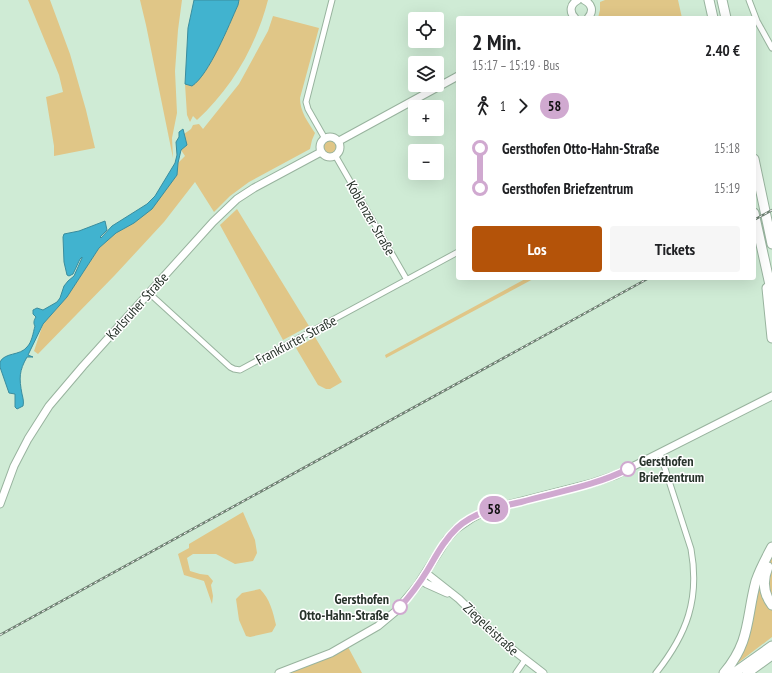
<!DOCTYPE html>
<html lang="de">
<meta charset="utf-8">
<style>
body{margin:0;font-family:"PT Sans Narrow",sans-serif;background:#f6f6f6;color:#202124;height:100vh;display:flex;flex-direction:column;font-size:15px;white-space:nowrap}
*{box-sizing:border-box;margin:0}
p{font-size:13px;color:#757577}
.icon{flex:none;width:22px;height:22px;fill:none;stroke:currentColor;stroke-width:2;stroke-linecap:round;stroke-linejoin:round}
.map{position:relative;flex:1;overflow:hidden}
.drawer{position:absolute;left:456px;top:16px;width:300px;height:264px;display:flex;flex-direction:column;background:#fff;border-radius:4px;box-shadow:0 4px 16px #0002}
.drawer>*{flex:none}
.badge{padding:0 8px;border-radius:13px;font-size:14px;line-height:26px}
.controls{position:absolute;left:408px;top:12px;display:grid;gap:8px}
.controls a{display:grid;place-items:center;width:36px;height:36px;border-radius:4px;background:#fff;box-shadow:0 4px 16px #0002;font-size:20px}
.map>.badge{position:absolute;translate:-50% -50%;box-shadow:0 0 0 2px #fff}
.legs{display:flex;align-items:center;gap:6px;height:44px;padding:0 16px;font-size:13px}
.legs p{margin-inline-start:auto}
.overview{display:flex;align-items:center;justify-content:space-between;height:68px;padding:0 16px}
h1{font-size:22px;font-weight:700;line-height:30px}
.action{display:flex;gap:8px;margin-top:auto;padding:8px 16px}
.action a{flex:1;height:46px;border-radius:4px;background:#b45309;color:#fff;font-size:16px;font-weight:700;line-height:46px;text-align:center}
.action a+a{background:#f6f6f6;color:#202124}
ul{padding:0 16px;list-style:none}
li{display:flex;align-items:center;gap:14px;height:40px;font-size:15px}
li i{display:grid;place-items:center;width:6px;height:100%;margin:0 5px;background:currentColor}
li i::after{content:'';width:10px;height:10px;margin:-5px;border:3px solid;border-radius:50%;background:#fff}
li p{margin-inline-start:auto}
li:first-child i{background:linear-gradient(#0000 50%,currentColor 0)}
li:last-child i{background:linear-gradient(currentColor 50%,#0000 0)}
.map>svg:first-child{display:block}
.green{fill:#e0c687}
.water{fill:#41b3cf;stroke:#3a8d9e}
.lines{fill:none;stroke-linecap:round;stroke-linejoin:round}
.street-casing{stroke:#98b39e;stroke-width:7}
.secondary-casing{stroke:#98b39e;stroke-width:9}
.highway-casing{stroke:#98b39e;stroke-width:11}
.street{stroke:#fff;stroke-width:5}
.secondary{stroke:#fff;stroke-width:7}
.highway{stroke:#fff;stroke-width:9}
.rail-casing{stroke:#6e8072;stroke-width:2.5}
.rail{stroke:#fff;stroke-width:1;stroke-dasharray:3;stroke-linecap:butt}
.line-1-casing{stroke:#fff;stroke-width:9}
.line-1{stroke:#d0a9d0;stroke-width:6}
.stop-1-dot{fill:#fff;stroke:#d0a9d0;stroke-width:2}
.labels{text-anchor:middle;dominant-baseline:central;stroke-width:3;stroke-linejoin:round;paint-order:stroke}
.street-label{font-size:14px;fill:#28332b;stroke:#fff}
.stop-label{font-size:14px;font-weight:bold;fill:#28332b;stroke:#fff;text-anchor:start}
</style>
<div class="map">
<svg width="772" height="673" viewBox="0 0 772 673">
<rect width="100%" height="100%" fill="#cfebd5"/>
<path class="green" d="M28 0H50L70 54 86 110 95 148 54 156V146L46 97 63 92 59 75Z
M140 0H182L178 30 175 71 177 113 172 138 173 158 146 25Z
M239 0H268C256 46 232 88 197 120L193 116 190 122 187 115 185 84 192 86 238 5Z
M605 0H678L682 18H598L600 10V2Z
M273 16 319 28 300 98C300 112 308 122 315 133L312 140 310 149 249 182 230 196 214 212 195 182 164 222 115 275 38 354 34 351 43 324 67 297 99 248 116 233 134 223 177 175 178 163 185 156 181 150 187 145 184 134 191 129 193 125 199 124 203 129 239 84 268 31Z
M322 146a8 8 0 1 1 16 0a8 8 0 1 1-16 0Z
M237 209 309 326 283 340 220 225Z
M527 278H535L386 358 385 355Z
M315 337 342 382 330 389H326L318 385 296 348Z
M243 512 255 540 257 553 253 561 235 564 216 554H193L187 558 190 571 200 574 208 575 213 581 211 585 213 596 212 604 204 581 184 575 178 554 189 548V544Z
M772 549V637L734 666 758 581Z
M260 589C270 599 273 612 276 625L272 632 250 637 246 636 239 620 236 599 242 593Z
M348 647 362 673H285L316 663Z"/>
<path class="water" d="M194 0H239L238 5C229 25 209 75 192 86L185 84 188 28Z
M183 129 187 145 181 150 178 163 177 175 152 209 134 223 116 233 99 248 67 297 43 324 28 355 33 357H27C19 371 19 378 22 394 23 398 24 402 23 406L17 409 15 407V394L9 393 0 367V362C5 352 20 356 27 347 32 342 33 333 35 326 33 323 34 320 36 317L33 314V310L37 308 43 310 57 302 60 298 64 286 68 281 74 276 82 258V257L80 259 73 274 69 276 67 275 64 262 63 237 64 234 79 231 105 221 107 230 100 237 101 238 112 226 147 204 155 196 175 163 177 155 176 142 179 137V132Z"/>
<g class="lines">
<defs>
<path id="street" d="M749 0 757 21 772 48
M324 137 308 109 306 102 332 0
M335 155 407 280
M149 293 230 367 234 369 240 370 458 252
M516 673 525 660
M656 673C687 634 700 599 691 549L660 453"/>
<path id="secondary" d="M584 0C592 4 594 11 588 18
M575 18C569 12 570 4 578 0
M320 147a10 10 0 1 1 20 0a10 10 0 1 1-20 0Z
M339 141 458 76
M0 504 14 466 28 439 49 406 83 366 213 222 237 199 254 188 321 152
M426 573 459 599 499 639 543 673
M421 580 427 584 447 593
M279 673 331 653 378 626 396 611 417 586 447 539 456 529 472 518 482 513 503 506 592 483 616 475 772 396"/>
<path id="highway" d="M709 0 713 18
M722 0 726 18
M754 159 772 244
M754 213 772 294
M767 288 772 338
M768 567C762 581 763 593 772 605
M724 673C751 641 746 618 756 581 760 569 766 558 772 547
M734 673 772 646
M747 673 772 655"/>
</defs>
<use href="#street" class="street-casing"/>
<use href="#secondary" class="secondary-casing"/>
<use href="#highway" class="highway-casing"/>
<use href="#street" class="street"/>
<use href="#secondary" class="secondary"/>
<use href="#highway" class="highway"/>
<defs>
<path id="rail" d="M754 220 772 210
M0 635 649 278"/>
</defs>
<use href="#rail" class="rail-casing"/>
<use href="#rail" class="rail"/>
</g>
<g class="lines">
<defs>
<path id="line-1" d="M400 607C410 596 419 584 427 571 436 556 444 540 457 528 474 512 498 507 521 502 556 492 595 486 628 469"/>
</defs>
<use href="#line-1" class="line-1-casing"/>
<use href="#line-1" class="line-1"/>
</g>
<g class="stop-1-dot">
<circle cx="628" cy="469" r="7"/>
<circle cx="400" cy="607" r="7"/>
</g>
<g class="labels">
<g class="street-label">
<text transform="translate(371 218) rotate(60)">Koblenzer Straße</text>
<text transform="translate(137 306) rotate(-48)">Karlsruher Straße</text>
<text transform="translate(296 340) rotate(-28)">Frankfurter Straße</text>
<text transform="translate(491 629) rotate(43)">Ziegeleistraße</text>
</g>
<g class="stop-label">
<text x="639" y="461">Gersthofen<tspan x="639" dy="16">Briefzentrum</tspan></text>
<text x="389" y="599" text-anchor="end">Gersthofen<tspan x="389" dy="16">Otto-Hahn-Straße</tspan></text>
</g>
</g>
</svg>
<div class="controls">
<a><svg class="icon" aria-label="locate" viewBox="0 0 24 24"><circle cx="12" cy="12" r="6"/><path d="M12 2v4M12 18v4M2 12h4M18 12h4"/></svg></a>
<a><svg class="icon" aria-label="layers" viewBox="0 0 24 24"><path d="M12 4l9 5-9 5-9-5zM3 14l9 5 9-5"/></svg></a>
<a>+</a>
<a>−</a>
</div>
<b class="badge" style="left:494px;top:509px;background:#d0a9d0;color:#111">58</b>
<section class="drawer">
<div class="overview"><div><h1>2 Min.</h1><p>15:17 – 15:19 · Bus</p></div><b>2.40 €</b></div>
<div class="legs"><svg class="icon" aria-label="walk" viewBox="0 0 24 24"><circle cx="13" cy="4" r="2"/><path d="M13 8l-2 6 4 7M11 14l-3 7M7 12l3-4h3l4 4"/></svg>1<svg class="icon" aria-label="forward" viewBox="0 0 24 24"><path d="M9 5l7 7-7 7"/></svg><b class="badge" style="background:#d0a9d0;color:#111">58</b></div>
<ul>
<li><i style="color:#d0a9d0"></i><b>Gersthofen Otto-Hahn-Straße</b><p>15:18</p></li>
<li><i style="color:#d0a9d0"></i><b>Gersthofen Briefzentrum</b><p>15:19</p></li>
</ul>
<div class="action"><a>Los</a><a>Tickets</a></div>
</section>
</div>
